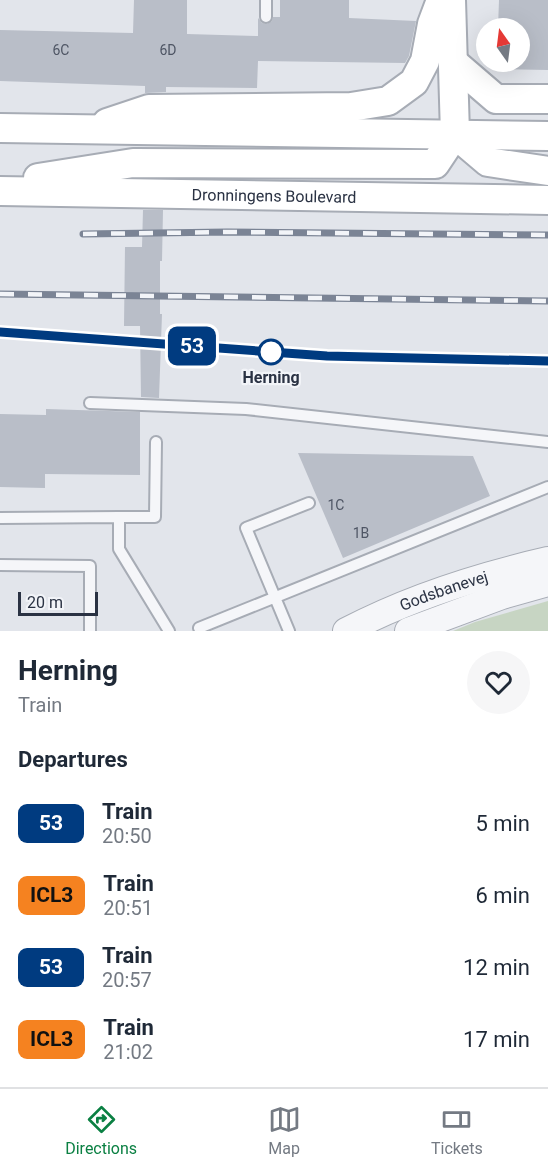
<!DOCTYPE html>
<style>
body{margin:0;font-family:Roboto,sans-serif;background:#f6f6f7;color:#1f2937;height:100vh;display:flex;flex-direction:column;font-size:22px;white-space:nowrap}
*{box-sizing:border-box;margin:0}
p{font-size:20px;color:#747a83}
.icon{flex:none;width:33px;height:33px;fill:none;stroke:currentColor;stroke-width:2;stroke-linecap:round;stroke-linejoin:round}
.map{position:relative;height:631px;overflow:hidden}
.panel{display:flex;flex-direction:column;background:#fff;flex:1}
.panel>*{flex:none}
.badge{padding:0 12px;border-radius:9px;font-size:21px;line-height:39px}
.needle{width:39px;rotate:346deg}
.controls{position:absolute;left:476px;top:18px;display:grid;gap:12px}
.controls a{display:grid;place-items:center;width:54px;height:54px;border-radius:50%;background:#fff;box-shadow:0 6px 24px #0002;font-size:30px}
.scale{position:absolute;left:18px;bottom:15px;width:80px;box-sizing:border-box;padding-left:6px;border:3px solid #2a3243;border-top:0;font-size:16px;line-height:21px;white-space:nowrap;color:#2a3243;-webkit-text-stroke:4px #f2f4f8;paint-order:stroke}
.map>.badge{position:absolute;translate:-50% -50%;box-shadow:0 0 0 3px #fff}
h2{padding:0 18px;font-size:22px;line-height:54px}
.round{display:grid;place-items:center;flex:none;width:63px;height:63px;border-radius:32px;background:#f6f6f7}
.overview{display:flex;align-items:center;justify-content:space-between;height:102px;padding:0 18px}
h1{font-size:28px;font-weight:700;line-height:45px}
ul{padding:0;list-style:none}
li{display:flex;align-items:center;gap:18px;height:72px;padding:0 18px}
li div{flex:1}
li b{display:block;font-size:22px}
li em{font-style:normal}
li .badge{min-width:66px;font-weight:700;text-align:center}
.menu{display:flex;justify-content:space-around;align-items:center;height:84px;border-top:2px solid #e0e1e3;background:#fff;font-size:16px;color:#747a83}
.menu a{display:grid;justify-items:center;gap:3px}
.menu .current{color:#0b8043}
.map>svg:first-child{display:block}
.green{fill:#c7d5c3}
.building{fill:#b9bec8}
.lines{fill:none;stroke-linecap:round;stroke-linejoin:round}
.service-casing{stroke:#a7acb5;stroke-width:14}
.tertiary-casing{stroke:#a7acb5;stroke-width:28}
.secondary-casing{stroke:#a7acb5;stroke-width:32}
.service{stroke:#f5f6f9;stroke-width:10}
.tertiary{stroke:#f5f6f9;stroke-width:26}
.secondary{stroke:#fff;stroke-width:28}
.rail-casing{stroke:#7b8495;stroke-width:7}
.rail{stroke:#f2f4f8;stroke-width:4.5;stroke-dasharray:14;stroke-linecap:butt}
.line-casing{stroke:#fff;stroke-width:14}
.line{stroke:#003b80;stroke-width:9}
.stop-dot{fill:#fff;stroke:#003b80;stroke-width:3}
.labels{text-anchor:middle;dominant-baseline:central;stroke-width:4.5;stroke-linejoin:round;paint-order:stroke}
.number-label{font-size:14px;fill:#4e5564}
.street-label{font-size:16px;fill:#2a3243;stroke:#f2f4f8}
.stop-label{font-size:16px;font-weight:bold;fill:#2a3243;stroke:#f2f4f8}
</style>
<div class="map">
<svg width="548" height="631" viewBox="0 0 548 631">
<rect width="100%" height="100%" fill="#e2e5eb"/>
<path class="green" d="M548 601V631H453L475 622Z"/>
<path class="building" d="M134 0H187V34L258 36V18L262 23 267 24 272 21 273 17H280V0H349V18L416 21 409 56 405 63 258 61 257 88 166 87V92L145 93V86L0 81V30L133 33Z
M499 0H548V70L498 69V62H519V28H498Z
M143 210H163L162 261H160V314H162L159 398 141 397 140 326H124L125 247H142Z
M46 409 140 412V475L45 474V488L0 487V414L46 415Z
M298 453 473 456 490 496 343 558Z"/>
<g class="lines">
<defs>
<path id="service" d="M266 17V0
M90 403 246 409 548 442
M119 517H155L156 442
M0 518 119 517V549L169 631
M0 565 90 566V631
M199 628 548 487
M289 631 246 528 309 503"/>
<g id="tertiary">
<path id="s1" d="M346 631C409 598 478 576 548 560"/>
<path d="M408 631 502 596 548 583"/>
</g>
<g id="secondary">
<path d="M451 0 455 134"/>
<path d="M453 62 496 99H548"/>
<path d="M107 123 149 109 351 107 388 101 414 82 425 61 432 24 441 0"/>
<path d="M0 128 548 136"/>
<path d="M455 134 488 162 548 171"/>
<path d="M38 178 133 163 435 164 455 134"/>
<path id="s2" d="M0 191 548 200"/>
</g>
</defs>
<use href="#service" class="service-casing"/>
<use href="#tertiary" class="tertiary-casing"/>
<use href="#secondary" class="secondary-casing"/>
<use href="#service" class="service"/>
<use href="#tertiary" class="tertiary"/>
<use href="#secondary" class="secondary"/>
<defs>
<path id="rail" d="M83 234 227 232 548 235
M0 294 548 301
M0 332 327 356 548 361"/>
</defs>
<use href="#rail" class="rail-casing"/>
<use href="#rail" class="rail"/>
</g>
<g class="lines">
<defs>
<path id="line" d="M0 332 327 356 548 361"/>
</defs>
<use href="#line" class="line-casing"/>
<use href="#line" class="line"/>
</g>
<circle class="stop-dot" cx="271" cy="352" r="12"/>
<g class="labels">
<g class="number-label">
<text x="61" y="50">6C</text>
<text x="168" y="50">6D</text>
<text x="336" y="505">1C</text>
<text x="361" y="533">1B</text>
</g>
<g class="street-label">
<text stroke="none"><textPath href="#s2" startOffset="274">Dronningens Boulevard</textPath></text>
<text stroke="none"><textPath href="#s1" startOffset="106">Godsbanevej</textPath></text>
</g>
<g class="stop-label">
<text x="271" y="377">Herning</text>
</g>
</g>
</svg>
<div class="controls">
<a><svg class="needle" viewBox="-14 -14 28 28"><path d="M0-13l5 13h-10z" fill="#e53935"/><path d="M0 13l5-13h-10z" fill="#747a83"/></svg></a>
</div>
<div class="scale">20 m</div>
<b class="badge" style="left:192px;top:346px;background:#003b80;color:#fff">53</b>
</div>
<section class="panel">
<div class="overview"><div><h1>Herning</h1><p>Train</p></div><a class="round"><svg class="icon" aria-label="heart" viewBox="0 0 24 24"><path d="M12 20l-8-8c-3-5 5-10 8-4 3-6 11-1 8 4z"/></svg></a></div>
<h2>Departures</h2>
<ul>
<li><span class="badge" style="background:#003b80;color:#fff">53</span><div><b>Train</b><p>20:50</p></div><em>5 min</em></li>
<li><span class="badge" style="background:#f58220;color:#111">ICL3</span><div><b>Train</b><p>20:51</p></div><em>6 min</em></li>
<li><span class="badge" style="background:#003b80;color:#fff">53</span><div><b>Train</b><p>20:57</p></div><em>12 min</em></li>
<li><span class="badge" style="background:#f58220;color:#111">ICL3</span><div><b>Train</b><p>21:02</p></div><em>17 min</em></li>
</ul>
</section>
<nav class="menu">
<a class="current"><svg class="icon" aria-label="directions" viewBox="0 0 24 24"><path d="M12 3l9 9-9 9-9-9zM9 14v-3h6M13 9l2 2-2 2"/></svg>Directions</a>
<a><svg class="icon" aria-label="map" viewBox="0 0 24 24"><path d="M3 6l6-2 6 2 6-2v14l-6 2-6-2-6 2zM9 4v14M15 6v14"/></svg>Map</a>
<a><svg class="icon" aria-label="tickets" viewBox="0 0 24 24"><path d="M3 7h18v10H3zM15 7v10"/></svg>Tickets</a>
</nav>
